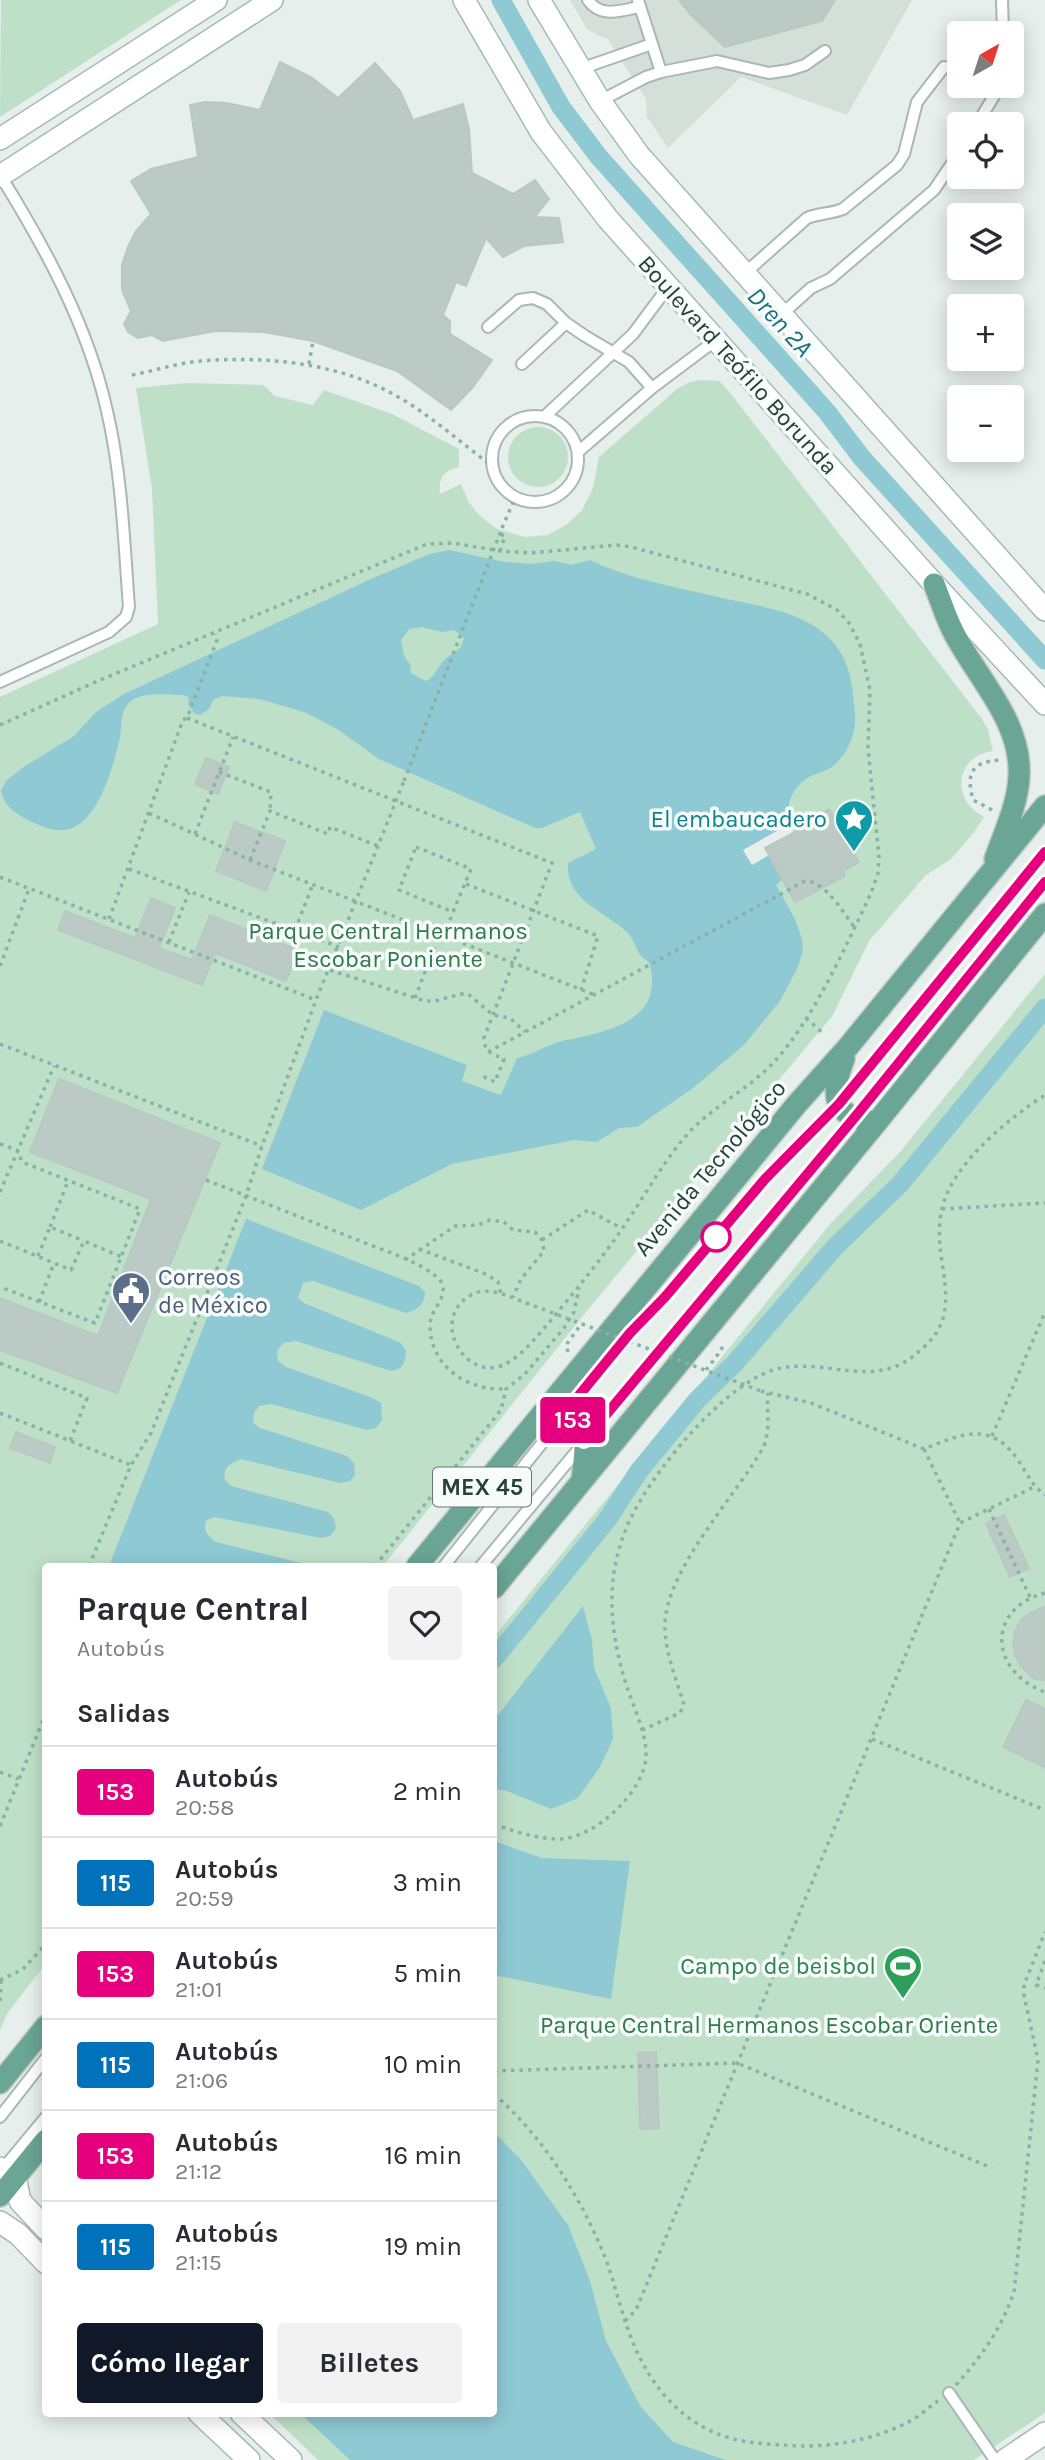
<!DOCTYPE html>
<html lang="es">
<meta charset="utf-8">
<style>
body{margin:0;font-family:Karla,sans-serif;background:#f2f2f3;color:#2b2b33;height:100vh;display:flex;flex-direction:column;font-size:26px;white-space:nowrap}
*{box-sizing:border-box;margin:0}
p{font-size:23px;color:#7c7c81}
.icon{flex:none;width:38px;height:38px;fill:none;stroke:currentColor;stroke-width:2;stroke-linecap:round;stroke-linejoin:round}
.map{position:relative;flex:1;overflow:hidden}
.side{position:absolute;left:42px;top:1563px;width:455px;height:854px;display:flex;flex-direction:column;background:#fff;border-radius:7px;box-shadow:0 4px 18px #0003}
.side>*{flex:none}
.badge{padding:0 14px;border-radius:5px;font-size:24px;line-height:46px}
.needle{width:46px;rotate:39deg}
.tools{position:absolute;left:947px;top:21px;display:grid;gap:14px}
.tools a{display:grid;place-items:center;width:77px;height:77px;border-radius:7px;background:#fff;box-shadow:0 4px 18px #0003;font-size:35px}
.map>.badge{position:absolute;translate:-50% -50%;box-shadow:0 0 0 4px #fff}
h2{padding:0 35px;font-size:26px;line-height:63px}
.round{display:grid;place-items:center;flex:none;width:74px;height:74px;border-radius:7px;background:#f2f2f3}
.head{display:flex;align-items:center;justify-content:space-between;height:119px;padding:0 35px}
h1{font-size:33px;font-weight:700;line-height:52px}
.primary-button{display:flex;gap:14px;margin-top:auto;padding:14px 35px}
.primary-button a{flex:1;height:80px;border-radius:7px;background:#111827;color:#fff;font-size:28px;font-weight:700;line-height:80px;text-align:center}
.primary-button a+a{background:#f2f2f3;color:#2b2b33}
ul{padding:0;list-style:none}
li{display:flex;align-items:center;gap:21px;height:91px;padding:0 35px;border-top:2px solid #e1e1e2}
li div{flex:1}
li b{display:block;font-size:26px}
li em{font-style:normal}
li .badge{min-width:77px;font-weight:700;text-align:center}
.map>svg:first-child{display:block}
.built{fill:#d4dfda}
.green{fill:#bfe0c8}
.water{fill:#8ec9d4;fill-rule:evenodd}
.pier{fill:#e6efeb}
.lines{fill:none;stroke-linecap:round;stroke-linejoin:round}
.canal{stroke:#8ec9d4;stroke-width:19}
.building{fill:#bbcac4;stroke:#b8c9c2;stroke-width:2}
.lane-casing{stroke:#a8b8b2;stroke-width:14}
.street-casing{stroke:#a8b8b2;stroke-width:24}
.secondary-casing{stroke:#a4bbb3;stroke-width:24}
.primary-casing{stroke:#c2cac8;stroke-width:24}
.path{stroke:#86b3a5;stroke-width:3.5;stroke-dasharray:3.5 5;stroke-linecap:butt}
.lane{stroke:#fff;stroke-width:10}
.street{stroke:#fff;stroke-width:21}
.secondary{stroke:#fff;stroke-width:21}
.primary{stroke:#6aa596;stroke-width:21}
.path-bridge{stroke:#86b3a5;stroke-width:3.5;stroke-dasharray:3.5 5;stroke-linecap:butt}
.line-casing{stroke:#fff;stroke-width:16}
.line{stroke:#e6007e;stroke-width:10}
.stop-dot{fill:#fff;stroke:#e6007e;stroke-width:3.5}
.labels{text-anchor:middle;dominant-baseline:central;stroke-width:7;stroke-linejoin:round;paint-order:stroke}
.shield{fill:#f7fbf9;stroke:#637a73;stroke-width:2}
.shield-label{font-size:23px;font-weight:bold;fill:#24423a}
.street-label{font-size:24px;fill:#24423a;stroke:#f7fbf9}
.culture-label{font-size:24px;fill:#0d838f;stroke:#f7fbf9;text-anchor:end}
.park-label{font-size:24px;fill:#2d7a4b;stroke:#f7fbf9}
.service-label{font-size:24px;fill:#4e5e75;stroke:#f7fbf9;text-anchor:start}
.leisure-label{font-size:24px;fill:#27864d;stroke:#f7fbf9;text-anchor:end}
.water-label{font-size:26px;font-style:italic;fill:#1c6f80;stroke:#f7fbf9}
</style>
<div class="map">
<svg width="1045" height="2460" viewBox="0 0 1045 2460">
<rect width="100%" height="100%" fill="#e6efeb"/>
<path class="built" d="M570 0H912L847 115 741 77 668 148 647 117 646 99 607 38 599 36 587 29Z"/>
<path class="green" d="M1 0H181L0 117Z
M701 380 719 381 728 390 982 719 988 729 993 751C955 756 950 800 984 817L975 831 951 859 926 875 869 941 833 1015 590 1307 383 1566H46L45 1964 7 2014 0 2030V697L158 624 152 489 136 388 187 383 263 385 275 396 313 405 324 390 392 414 459 449V467C444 470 438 478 440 494L461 484 468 501 479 515 497 529 525 537 548 535 566 525 582 510 593 488 599 457 677 389 690 382Z
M508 457a30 30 0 1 1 60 0a30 30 0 1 1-60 0Z
M1045 974V2413L974 2460H318L269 2413H494V1637L831 1223 900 1152Z"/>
<path class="water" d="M449 550 505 562 532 564 555 561 571 565 590 560C629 579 676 587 718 597 760 607 816 611 841 653 852 672 853 692 855 714 857 732 847 756 833 766 826 772 816 773 809 777 789 789 783 812 793 832L765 848 782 880 776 885 795 919 802 939 803 950 798 967 780 1001 744 1045 693 1088 637 1127 619 1128 597 1142 574 1140 452 1164 361 1210 262 1169 324 1010 467 1065 462 1081 501 1095 517 1058C533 1055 546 1045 562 1041 595 1034 651 1026 652 983 652 975 652 968 648 962 646 959 642 958 640 955 636 948 633 938 627 932 604 911 565 900 568 863L596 849 580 812 542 828H535L379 759 337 729 304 712 259 699 222 696 213 700 209 709 200 715 195 714 188 705 189 698 184 695C168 695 138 690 127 705 120 714 122 726 120 737 114 764 98 826 65 830 52 832 39 825 28 820 14 813 4 806 1 790L7 780 22 768 74 736 96 712 124 694 373 578 430 554ZM421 627 442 632 454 630 464 638 461 647 444 660 432 677 426 681 411 673 410 664 404 656 401 640 409 629Z
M246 1219 419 1286 425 1292C424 1305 419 1309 406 1313L313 1281 303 1283 298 1298 304 1303 401 1343 406 1351C405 1363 404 1369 391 1371L296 1341 283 1343 277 1351 278 1361 286 1367 373 1398 381 1403 382 1420 376 1428 367 1430 271 1404 259 1406 254 1413 253 1423 260 1428 347 1456 354 1463 355 1475 350 1481 340 1483 241 1459C229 1464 223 1467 225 1480L231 1486 328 1512 334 1518 336 1528 330 1536 321 1538 214 1517 206 1521C203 1532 208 1536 216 1542L313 1566H109Z
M583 1606 592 1640 594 1668 611 1708 613 1739 600 1767 578 1798 551 1809 507 1791 494 1789V1720Z
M494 1841 542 1858 630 1861 611 1999 494 1975Z
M494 2132 521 2160 568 2225 590 2281 606 2341 641 2407 673 2442 726 2460H350L300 2413H494Z"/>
<path class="pier" d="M789 824 793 832 766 848 769 855 752 865 743 850Z"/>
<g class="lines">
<path class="canal" d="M501 0 561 107 599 157 827 412 862 458 1045 660
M494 1659 607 1520 639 1471 698 1399 735 1363 835 1247 900 1184 1045 1008"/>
</g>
<path class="building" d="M679 0H835L822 21 725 47 690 14Z
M280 62 311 77 338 98 375 63 400 91 413 120 463 104 469 129 472 173 513 194 535 180 549 199 535 217 559 218 563 242 524 246 503 257 486 238 466 286 456 282 443 315 450 321V334L492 360 473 387 451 410 397 371 313 341 264 332 215 331 163 341 152 335 138 338 128 332 124 324 131 311 122 290V265L128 247 136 231 151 214 131 181 151 169 198 157 190 105 205 102 227 103 260 110Z
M206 758 229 767 218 794 195 784Z
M829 809 859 862 843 871 845 876 795 902 765 848 816 821 814 817Z
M235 822 285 841 266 891 216 871Z
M151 898 175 908 159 948 192 960 210 915 298 950 286 981 215 953 202 985 58 930 65 911 135 938Z
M59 1079 220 1143 117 1393 0 1350V1298L98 1336 151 1199 30 1152Z
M16 1432 55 1447 50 1463 10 1448Z
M1004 1515 1029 1568 1010 1577 986 1524Z
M1045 1606V1680L1034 1679 1021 1666 1015 1655 1013 1643 1015 1631 1021 1620 1030 1613Z
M1026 1700 1045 1709V1768L1003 1747Z
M656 2052 659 2128 640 2129 638 2053Z"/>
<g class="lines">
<defs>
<path id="lane" d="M588 0C601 19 621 10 640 7
M638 0 661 72 717 61 769 73 789 70 805 65 825 51
M1002 0 1003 33
M580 69 652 44
M600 101 646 77 661 72
M977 124 1000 86
M0 175C46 249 88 326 107 411 122 475 124 542 129 607L126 617 109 632 0 682
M744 274 807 218C819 213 831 214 843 209L897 165 904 154 917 102 944 67
M781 315 811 288 830 279 934 190 959 153
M488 327 519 300 533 298 547 304 566 323 585 336 629 362 652 388
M522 364 566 323
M492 459a43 43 0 1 1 86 0a43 43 0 1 1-86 0Z
M544 417 633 334 668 287
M578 452 652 388 716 340
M444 1566 630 1333 665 1297 765 1179 839 1104 1045 852
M481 1566 855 1117 1045 882
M0 2117 46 2058
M2 2170 46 2117
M949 2393 995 2460"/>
<path id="street" d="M1005 2460 1045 2433"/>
<path id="secondary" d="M464 0 541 132 608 219 934 584 1045 704
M539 0 600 101 639 155 1045 610
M0 139 216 0
M0 176 272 0
M0 2168 15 2177 20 2201 46 2229
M0 2222 18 2234 46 2263
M199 2413 249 2460
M241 2413 291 2460"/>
<path id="primary" d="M934 584C941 601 946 619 955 635 978 679 1022 722 1019 776 1018 804 1004 833 995 859
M844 1059C830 1095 831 1118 877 1122
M546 1409C591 1424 587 1436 582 1480
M417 1566 797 1104 848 1047 1045 806
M494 1588 877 1122 1045 914
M0 2083 46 2026
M0 2196 46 2140"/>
</defs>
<use href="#lane" class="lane-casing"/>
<use href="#street" class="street-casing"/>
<use href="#secondary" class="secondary-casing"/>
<use href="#primary" class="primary-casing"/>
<path class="path" d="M309 364 313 341
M132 375C154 371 177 363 200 361 264 356 335 362 393 394 428 413 460 442 492 466
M502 528 515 498
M500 551 505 536 500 534
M187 718 552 863 484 1038C484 1052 492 1054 504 1059L495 1082 480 1075
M0 725 100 680 427 544 453 543 500 551 530 553 617 545 631 547 807 594 837 610 849 623 860 644 870 690 868 749 879 857 878 873 871 893C846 946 813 1020 774 1062 748 1090 708 1109 685 1137 661 1165 643 1199 622 1229 602 1258 580 1285 557 1313 543 1329 528 1350 509 1362 468 1388 427 1320 471 1295 488 1285 510 1297 526 1303
M219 772 271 792 270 811
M992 810 973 800C966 773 971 762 1000 760
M149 813 250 860 595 995
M195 834 233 737
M416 847 471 869 453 912 399 890Z
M250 860 270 811 328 834 330 827 378 846
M129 869 339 947
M0 877 316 1000
M466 884 598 936 581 990
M109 919 183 720 187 718 217 640 215 634
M295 930 313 884
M444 936 453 912
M169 942 189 892
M0 966 29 889
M330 970 425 1001H435L461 994H468L493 1015 510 1018 525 1032
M415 998 439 935
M806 1018 825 1035
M0 1044 262 1146
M488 1052 805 881C826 881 843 913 855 928
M0 1144 17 1150 22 1162 140 1209 95 1323 0 1287
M206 1180C255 1199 305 1219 355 1239 382 1250 414 1259 437 1277 441 1280 444 1286 443 1291 442 1303 430 1312 430 1325 430 1367 468 1391 506 1389
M0 1192 54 1066
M942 1209 1045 1203
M50 1227 68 1181
M542 1240 588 1210 621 1228
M0 1241 71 1270 84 1241 122 1257
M419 1249 488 1275 498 1282 501 1294
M38 1256 50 1227 84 1241
M405 1260 455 1226 478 1225 490 1220 504 1222 513 1230 535 1232 542 1240 544 1251 521 1279 513 1297
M39 1302 54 1263
M568 1352 566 1345 582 1323
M0 1363 87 1398 70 1441
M706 1370 722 1349 720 1344
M761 1391 811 1403 924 1449C962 1434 990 1420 1018 1460 1027 1473 1032 1486 1045 1495
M0 1413 131 1465
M992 1436 1045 1312
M924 1449 960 1523
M989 1509 1030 1597
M89 1566 131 1465 151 1433 246 1196 262 1146 316 1000 404 781
M375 1566 501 1410 506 1389 525 1374 564 1328 574 1312 579 1288
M1045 1593C985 1609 990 1672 1045 1692
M642 1730 680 1713 684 1705C677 1681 665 1653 665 1627 664 1571 737 1495 764 1446 771 1425 766 1413 768 1393
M872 1739 1045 1810
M0 1772 18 1779
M494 1824C513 1831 537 1839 559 1839 594 1839 644 1792 646 1757 647 1733 634 1709 627 1687 608 1629 604 1569 633 1514 655 1469 730 1377 781 1368 826 1359 870 1387 911 1358 921 1350 932 1341 938 1330 952 1306 943 1273 940 1248 939 1236 939 1220 942 1209 951 1165 1009 1118 1045 1095
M0 1826 46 1713
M1045 1961 1036 1985 1045 1988
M0 1980 22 1970 46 1944
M0 2001 1 1980
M494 2071 737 2063 992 2168
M494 2094C542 2136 577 2191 602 2250 612 2273 617 2297 625 2321 642 2374 674 2422 730 2438 747 2443 765 2444 783 2445 825 2449 874 2441 912 2420 921 2415 929 2407 938 2401
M625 2321 636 2310 960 1523 1034 1487
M956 2385C983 2354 1000 2331 1014 2292L1038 2060 1024 1995V1985L1045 1932"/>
<use href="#lane" class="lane"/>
<use href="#street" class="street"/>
<use href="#secondary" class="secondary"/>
<use href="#primary" class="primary"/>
<path class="path-bridge" d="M404 781 502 528
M526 1303 761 1391"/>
</g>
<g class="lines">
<defs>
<path id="line" d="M1045 852 839 1104 765 1179 665 1297 630 1333 572 1404 565 1415C575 1422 584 1428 584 1441L855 1117 1045 882"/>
</defs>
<use href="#line" class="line-casing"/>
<use href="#line" class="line"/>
</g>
<defs>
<symbol id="sight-pin" viewBox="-11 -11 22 30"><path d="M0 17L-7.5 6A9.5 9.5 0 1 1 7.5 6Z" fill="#0f9aa8" stroke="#f7fbf9"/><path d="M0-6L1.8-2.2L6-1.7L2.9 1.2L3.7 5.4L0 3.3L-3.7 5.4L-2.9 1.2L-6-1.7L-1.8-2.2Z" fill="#fff"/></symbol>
<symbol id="civic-pin" viewBox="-11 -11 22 30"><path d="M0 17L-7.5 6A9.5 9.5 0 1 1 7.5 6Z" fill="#5c6f8a" stroke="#f7fbf9"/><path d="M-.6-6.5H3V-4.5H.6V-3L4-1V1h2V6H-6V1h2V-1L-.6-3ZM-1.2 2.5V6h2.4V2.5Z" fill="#fff"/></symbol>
<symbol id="stadium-pin" viewBox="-11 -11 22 30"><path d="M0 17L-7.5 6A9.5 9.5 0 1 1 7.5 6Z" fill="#2e9e5b" stroke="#f7fbf9"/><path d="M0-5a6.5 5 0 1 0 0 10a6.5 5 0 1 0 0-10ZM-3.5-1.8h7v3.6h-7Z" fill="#fff"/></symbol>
</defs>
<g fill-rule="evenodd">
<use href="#sight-pin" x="832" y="797" width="44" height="60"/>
<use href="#civic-pin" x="109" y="1269" width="44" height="60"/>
<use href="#stadium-pin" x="881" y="1944" width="44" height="60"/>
</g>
<circle class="stop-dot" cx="716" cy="1237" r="14"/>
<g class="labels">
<rect class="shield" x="433" y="1467.5" width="98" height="39" rx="5"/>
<g class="shield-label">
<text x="482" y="1487">MEX 45</text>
</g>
<g class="street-label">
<text transform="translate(738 365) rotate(48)">Boulevard Teófilo Borunda</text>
<text transform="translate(710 1168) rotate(-50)">Avenida Tecnológico</text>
</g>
<g class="culture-label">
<text x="827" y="819">El embaucadero</text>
</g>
<g class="park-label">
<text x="388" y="931">Parque Central Hermanos<tspan x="388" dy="28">Escobar Poniente</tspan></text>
<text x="769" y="2025">Parque Central Hermanos Escobar Oriente</text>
</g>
<g class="service-label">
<text x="158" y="1277">Correos<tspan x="158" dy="28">de México</tspan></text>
</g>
<g class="leisure-label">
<text x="876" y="1966">Campo de beisbol</text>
</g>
<g class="water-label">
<text transform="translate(780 322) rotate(48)">Dren 2A</text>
</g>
</g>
</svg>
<div class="tools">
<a><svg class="needle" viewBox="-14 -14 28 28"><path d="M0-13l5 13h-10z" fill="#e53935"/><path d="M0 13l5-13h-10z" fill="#7c7c81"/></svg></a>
<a><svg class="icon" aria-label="locate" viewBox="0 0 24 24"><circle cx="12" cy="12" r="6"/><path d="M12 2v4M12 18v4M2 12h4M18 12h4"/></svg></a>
<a><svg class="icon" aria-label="layers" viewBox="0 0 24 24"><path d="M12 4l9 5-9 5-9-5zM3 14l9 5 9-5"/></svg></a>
<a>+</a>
<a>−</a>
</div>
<b class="badge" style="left:573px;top:1420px;background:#e6007e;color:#fff">153</b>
<section class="side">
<div class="head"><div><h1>Parque Central</h1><p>Autobús</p></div><a class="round"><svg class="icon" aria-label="heart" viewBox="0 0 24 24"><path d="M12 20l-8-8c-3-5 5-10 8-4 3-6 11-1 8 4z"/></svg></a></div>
<h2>Salidas</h2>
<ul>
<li><span class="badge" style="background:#e6007e;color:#fff">153</span><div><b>Autobús</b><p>20:58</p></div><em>2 min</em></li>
<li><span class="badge" style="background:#0072bc;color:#fff">115</span><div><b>Autobús</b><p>20:59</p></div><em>3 min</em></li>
<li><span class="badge" style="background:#e6007e;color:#fff">153</span><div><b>Autobús</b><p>21:01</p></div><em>5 min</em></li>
<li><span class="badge" style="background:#0072bc;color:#fff">115</span><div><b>Autobús</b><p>21:06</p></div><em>10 min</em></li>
<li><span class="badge" style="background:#e6007e;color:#fff">153</span><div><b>Autobús</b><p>21:12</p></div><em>16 min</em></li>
<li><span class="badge" style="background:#0072bc;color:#fff">115</span><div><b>Autobús</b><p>21:15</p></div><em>19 min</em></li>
</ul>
<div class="primary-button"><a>Cómo llegar</a><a>Billetes</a></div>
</section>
</div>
